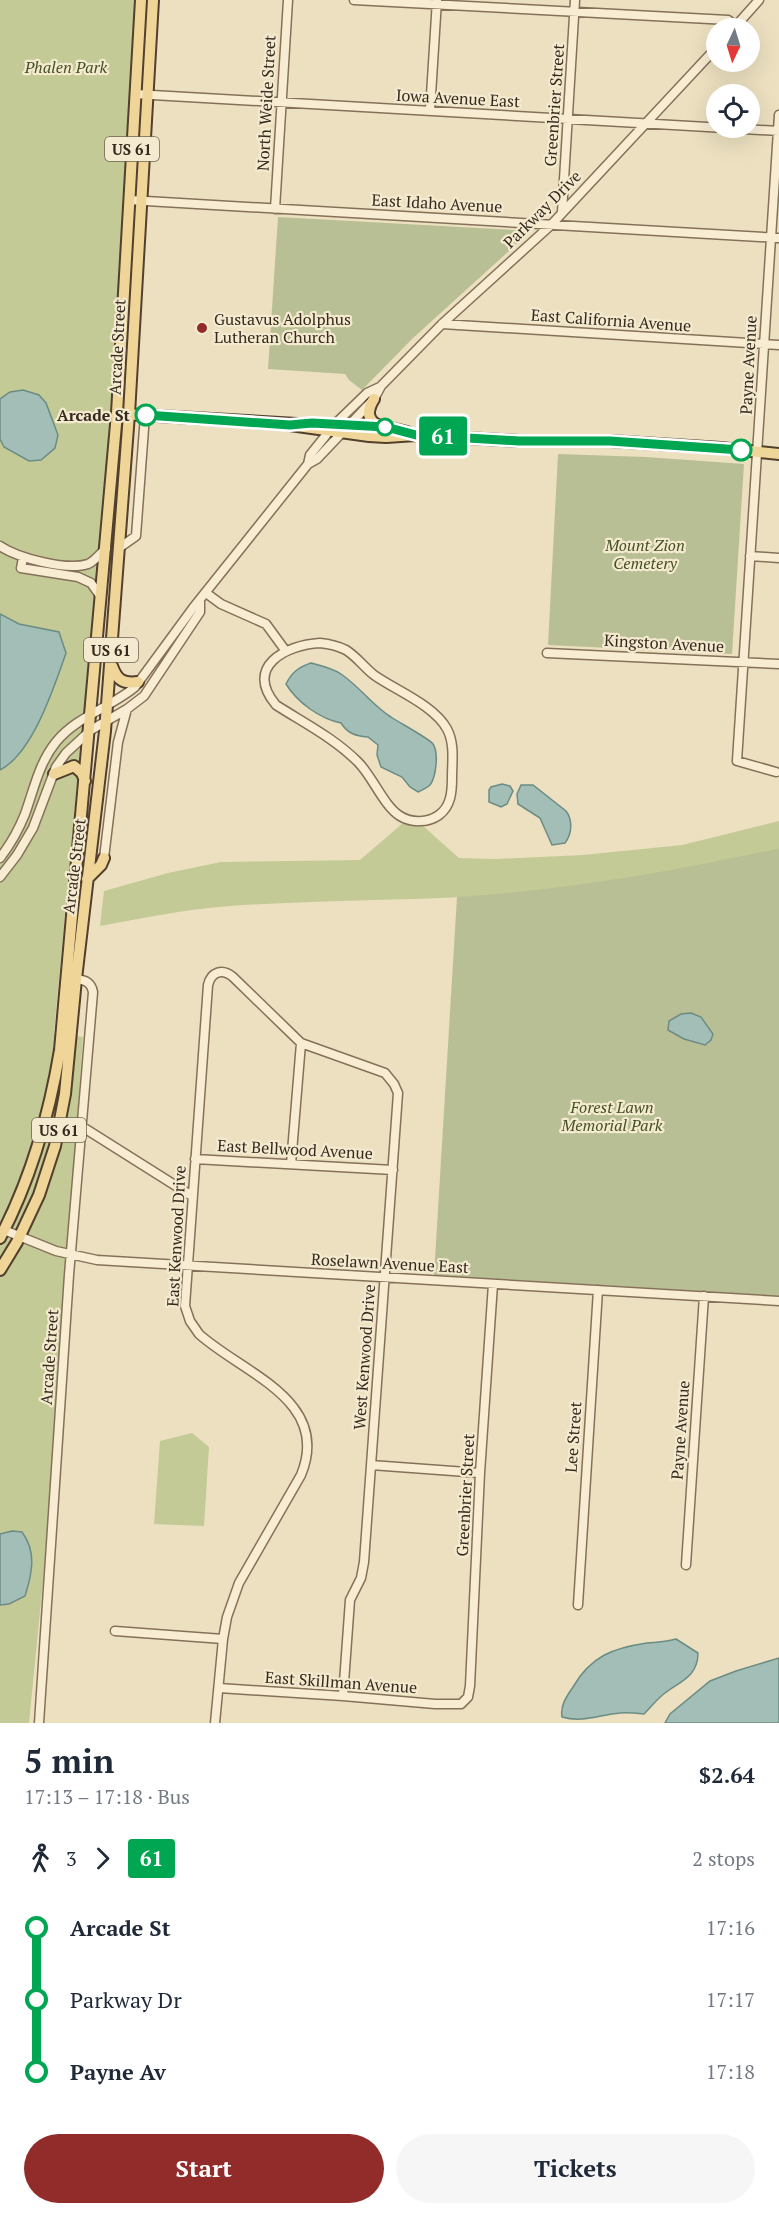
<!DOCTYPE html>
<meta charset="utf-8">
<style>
body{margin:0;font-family:"PT Serif",serif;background:#f6f6f7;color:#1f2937;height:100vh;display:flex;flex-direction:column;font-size:22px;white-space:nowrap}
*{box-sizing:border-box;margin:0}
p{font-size:20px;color:#747a83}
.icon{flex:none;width:33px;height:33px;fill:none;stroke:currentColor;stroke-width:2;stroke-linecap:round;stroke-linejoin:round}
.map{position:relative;height:1723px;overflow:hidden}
.side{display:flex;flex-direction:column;background:#fff;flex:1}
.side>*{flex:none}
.badge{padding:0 12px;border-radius:4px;font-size:21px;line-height:39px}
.needle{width:39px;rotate:184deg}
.buttons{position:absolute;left:706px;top:18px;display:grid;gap:12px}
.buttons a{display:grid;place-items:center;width:54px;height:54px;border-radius:50%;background:#fff;box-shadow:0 6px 24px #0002;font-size:30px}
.map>.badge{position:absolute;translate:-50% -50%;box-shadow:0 0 0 3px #fff}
.legs{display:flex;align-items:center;gap:9px;height:66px;padding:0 24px;font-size:20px}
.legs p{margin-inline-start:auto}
.headline{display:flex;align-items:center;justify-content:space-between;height:102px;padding:0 24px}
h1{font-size:33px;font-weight:700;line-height:45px}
.action{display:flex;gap:12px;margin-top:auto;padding:12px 24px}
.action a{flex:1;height:69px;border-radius:36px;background:#922c2b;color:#fff;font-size:24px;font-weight:700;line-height:69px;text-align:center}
.action a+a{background:#f6f6f7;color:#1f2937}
ul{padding:0 24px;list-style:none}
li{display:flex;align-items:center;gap:21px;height:72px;font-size:22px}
li i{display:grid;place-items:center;width:9px;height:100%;margin:0 8px;background:currentColor}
li i::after{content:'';width:15px;height:15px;margin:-8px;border:4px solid;border-radius:50%;background:#fff}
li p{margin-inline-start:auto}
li:first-child i{background:linear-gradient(#0000 50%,currentColor 0)}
li:last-child i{background:linear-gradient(currentColor 50%,#0000 0)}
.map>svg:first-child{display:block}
.green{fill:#c3ca95}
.cemetery{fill:#b9bf94}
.water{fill:#a3beb7;stroke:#6b8c84;stroke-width:1.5}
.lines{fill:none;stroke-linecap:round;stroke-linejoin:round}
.minor-casing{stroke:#857159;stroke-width:11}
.major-casing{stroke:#523f2d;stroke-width:14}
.minor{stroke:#f8edd3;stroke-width:8}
.major{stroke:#efd698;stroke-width:10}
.line-1-casing{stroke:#fff;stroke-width:14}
.line-1{stroke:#00a651;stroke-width:9}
.poi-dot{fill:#922c2b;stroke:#f4eacf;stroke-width:2}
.stop-1-dot{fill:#fff;stroke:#00a651;stroke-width:3}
.labels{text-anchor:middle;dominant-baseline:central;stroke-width:4.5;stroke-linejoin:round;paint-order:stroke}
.shield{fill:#f4eacf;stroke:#6e6352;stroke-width:1.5}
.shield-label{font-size:15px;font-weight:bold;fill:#35291d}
.park-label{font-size:16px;font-style:italic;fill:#445124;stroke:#f4eacf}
.street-label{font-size:16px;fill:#35291d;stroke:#f4eacf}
.poi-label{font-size:16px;fill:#35291d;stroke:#f4eacf;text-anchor:start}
.stop-label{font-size:16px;font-weight:bold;fill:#35291d;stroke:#f4eacf;text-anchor:end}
</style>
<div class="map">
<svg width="779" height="1723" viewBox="0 0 779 1723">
<rect width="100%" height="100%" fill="#ece0c0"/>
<path class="green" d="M0 0H136L112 408 54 1033 83 1037 47 1541 29 1723H0V770L17 758 66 653 60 633 19 624 0 614Z
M779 821V848C695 867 610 885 525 893 427 901 328 899 230 906 187 909 143 918 100 926L104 891 168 873 221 862 360 860 403 823 422 825 459 858 495 859 583 855 682 845Z
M192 1433 209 1447 204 1526 154 1524 160 1441Z"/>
<path class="cemetery" d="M278 217 531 231 412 339 362 390 349 380 345 374 268 369Z
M558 454 646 457 744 464 732 654 548 645Z
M779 848V1296L434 1275 457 897C566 890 672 872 779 848Z"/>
<path class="water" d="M23 390 39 395 46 403 58 435 55 448 41 460 29 461 4 447 0 439V399L10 392Z
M0 614 19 624 59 632 66 653C54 687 33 753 0 770Z
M311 663C322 666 332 668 341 674 360 687 372 705 391 717 398 722 430 739 433 744 439 753 436 777 430 785 427 788 422 790 418 792L410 787 402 777 381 767 377 755 378 745 368 737C356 736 348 734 341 723 320 719 297 702 286 684 292 672 299 667 311 663Z
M502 784 510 786 513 791 507 804 501 807 489 802V790L491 787Z
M521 785H533L566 811C573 820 572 834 565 843L552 845 540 818 518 804 517 794Z
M691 1013 701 1017 713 1034 711 1040 705 1045 684 1039 668 1030 669 1021 681 1014Z
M12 1531 22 1532C37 1552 32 1574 25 1596L9 1604 0 1605V1534Z
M676 1639 698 1653C698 1676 681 1681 665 1693 657 1699 651 1707 644 1714 636 1713 628 1712 620 1713 599 1715 582 1723 562 1717 560 1705 567 1696 573 1687 591 1656 613 1648 647 1643 657 1642 666 1642 676 1639Z
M779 1658V1723H665L670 1714 710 1681 736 1671Z"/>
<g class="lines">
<defs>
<path id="minor" d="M354 0 728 20 736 26
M734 28 759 0
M135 94 779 131
M430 111 437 0
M129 200 779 238
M275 209 288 0
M562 212 575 0
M442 324 779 345
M308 464 310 455 335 424 367 393 380 387
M0 546C18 558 67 571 88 564 95 561 101 553 106 548
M119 548 136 536 145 415
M750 556 779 558
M23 558 21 568 78 577 91 583 101 597
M206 593 221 604 266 624 285 650
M320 643C330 644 338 646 346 650 357 657 364 667 374 675 395 690 434 705 447 729 455 744 452 761 452 778 452 792 451 806 439 815 428 823 411 823 400 816 383 805 373 777 358 762 334 738 304 723 276 705 244 667 285 645 320 643Z
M547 653 779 664
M776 772 737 761 779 115
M0 858C10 845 19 829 25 814 34 789 39 763 56 742 76 717 111 707 135 687L193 608 308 464 317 459 374 399 381 386 442 324 551 225 717 47
M104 858 118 742 127 709
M0 877 17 855 33 828 56 767 66 753 91 730 127 709 144 696 200 612V602
M81 1126 192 1196
M195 1159 393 1170
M291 1164 301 1043
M4 1230 56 1251 97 1260 779 1301
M371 1465 480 1473
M686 1565 704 1296
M578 1605 598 1290
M115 1631 223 1639
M219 1688 343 1696 435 1704H461L468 1697 470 1686 480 1473 493 1284
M39 1723 69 1275 93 992C91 982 85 980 76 979
M215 1723 223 1639 227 1617 239 1583 301 1475C332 1400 242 1373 199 1334L190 1321 185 1306 208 985C211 972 222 968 233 977L301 1043 385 1073 394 1084 398 1093 364 1562 361 1578 350 1600 343 1696"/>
<path id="major" d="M374 399C367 410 366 421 380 426
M124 414 297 424
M318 424 386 427 407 432
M290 425 369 436 386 437 416 435 519 441H610L721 448 779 454
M112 666C117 680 123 684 138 682
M54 774 74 766 82 773 85 781
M87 879 101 865 104 858
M0 1238C31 1179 49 1116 60 1050L117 413 141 0
M0 1270 17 1242 39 1195 55 1146 65 1094 76 979 105 731 129 414 153 0"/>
</defs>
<use href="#minor" class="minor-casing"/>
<use href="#major" class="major-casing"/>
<use href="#minor" class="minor"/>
<use href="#major" class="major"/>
</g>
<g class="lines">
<defs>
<path id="line-1" d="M146 415 290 425 312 423 386 427 416 435 519 441H610L741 450"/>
</defs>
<use href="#line-1" class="line-1-casing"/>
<use href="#line-1" class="line-1"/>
</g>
<circle class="poi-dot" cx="202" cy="328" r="6"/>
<g class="stop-1-dot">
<circle cx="146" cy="415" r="10"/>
<circle cx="385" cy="427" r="8"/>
<circle cx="741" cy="450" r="10"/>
</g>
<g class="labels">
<g class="shield">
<rect x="105" y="137" width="54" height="24" rx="4.5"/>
<rect x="84" y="638" width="54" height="24" rx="4.5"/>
<rect x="32" y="1118" width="54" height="24" rx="4.5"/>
</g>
<g class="shield-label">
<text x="132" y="149">US 61</text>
<text x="111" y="650">US 61</text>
<text x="59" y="1130">US 61</text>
</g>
<g class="park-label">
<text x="66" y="67">Phalen Park</text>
<text x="645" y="545">Mount Zion<tspan x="645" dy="18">Cemetery</tspan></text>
<text x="612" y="1107">Forest Lawn<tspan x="612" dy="18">Memorial Park</tspan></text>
</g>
<g class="street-label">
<text transform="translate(458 98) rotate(3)">Iowa Avenue East</text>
<text transform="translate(266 103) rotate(-87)">North Weide Street</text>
<text transform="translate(554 105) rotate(-86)">Greenbrier Street</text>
<text transform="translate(437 203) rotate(3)">East Idaho Avenue</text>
<text transform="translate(542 209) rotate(-45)">Parkway Drive</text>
<text transform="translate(611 320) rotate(4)">East California Avenue</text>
<text transform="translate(117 347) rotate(-87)">Arcade Street</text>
<text transform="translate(748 365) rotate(-87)">Payne Avenue</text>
<text transform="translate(664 643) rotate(3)">Kingston Avenue</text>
<text transform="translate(74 866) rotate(-83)">Arcade Street</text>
<text transform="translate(295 1149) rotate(3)">East Bellwood Avenue</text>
<text transform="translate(176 1236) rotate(-87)">East Kenwood Drive</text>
<text transform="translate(390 1263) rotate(3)">Roselawn Avenue East</text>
<text transform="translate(49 1357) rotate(-86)">Arcade Street</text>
<text transform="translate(364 1357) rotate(-86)">West Kenwood Drive</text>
<text transform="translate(680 1430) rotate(-86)">Payne Avenue</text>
<text transform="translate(573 1437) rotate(-86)">Lee Street</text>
<text transform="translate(465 1495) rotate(-87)">Greenbrier Street</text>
<text transform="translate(341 1682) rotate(4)">East Skillman Avenue</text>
</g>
<g class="poi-label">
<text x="214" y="319">Gustavus Adolphus<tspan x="214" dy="18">Lutheran Church</tspan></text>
</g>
<g class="stop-label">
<text x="130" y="415">Arcade St</text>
</g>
</g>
</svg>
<div class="buttons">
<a><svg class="needle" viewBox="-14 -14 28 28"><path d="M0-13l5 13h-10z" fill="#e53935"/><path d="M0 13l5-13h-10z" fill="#747a83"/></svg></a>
<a><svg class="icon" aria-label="locate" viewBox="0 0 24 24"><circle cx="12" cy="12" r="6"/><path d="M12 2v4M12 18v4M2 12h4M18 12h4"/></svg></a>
</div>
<b class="badge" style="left:443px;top:436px;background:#00a651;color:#fff">61</b>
</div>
<section class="side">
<div class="headline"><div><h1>5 min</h1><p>17:13 – 17:18 · Bus</p></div><b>$2.64</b></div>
<div class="legs"><svg class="icon" aria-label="walk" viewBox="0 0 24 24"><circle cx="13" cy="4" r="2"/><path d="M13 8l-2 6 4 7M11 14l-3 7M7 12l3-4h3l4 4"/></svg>3<svg class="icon" aria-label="forward" viewBox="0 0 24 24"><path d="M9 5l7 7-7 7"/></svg><b class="badge" style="background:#00a651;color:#fff">61</b><p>2 stops</p></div>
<ul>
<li><i style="color:#00a651"></i><b>Arcade St</b><p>17:16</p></li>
<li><i style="color:#00a651"></i><span>Parkway Dr</span><p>17:17</p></li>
<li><i style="color:#00a651"></i><b>Payne Av</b><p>17:18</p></li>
</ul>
<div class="action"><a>Start</a><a>Tickets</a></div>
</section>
